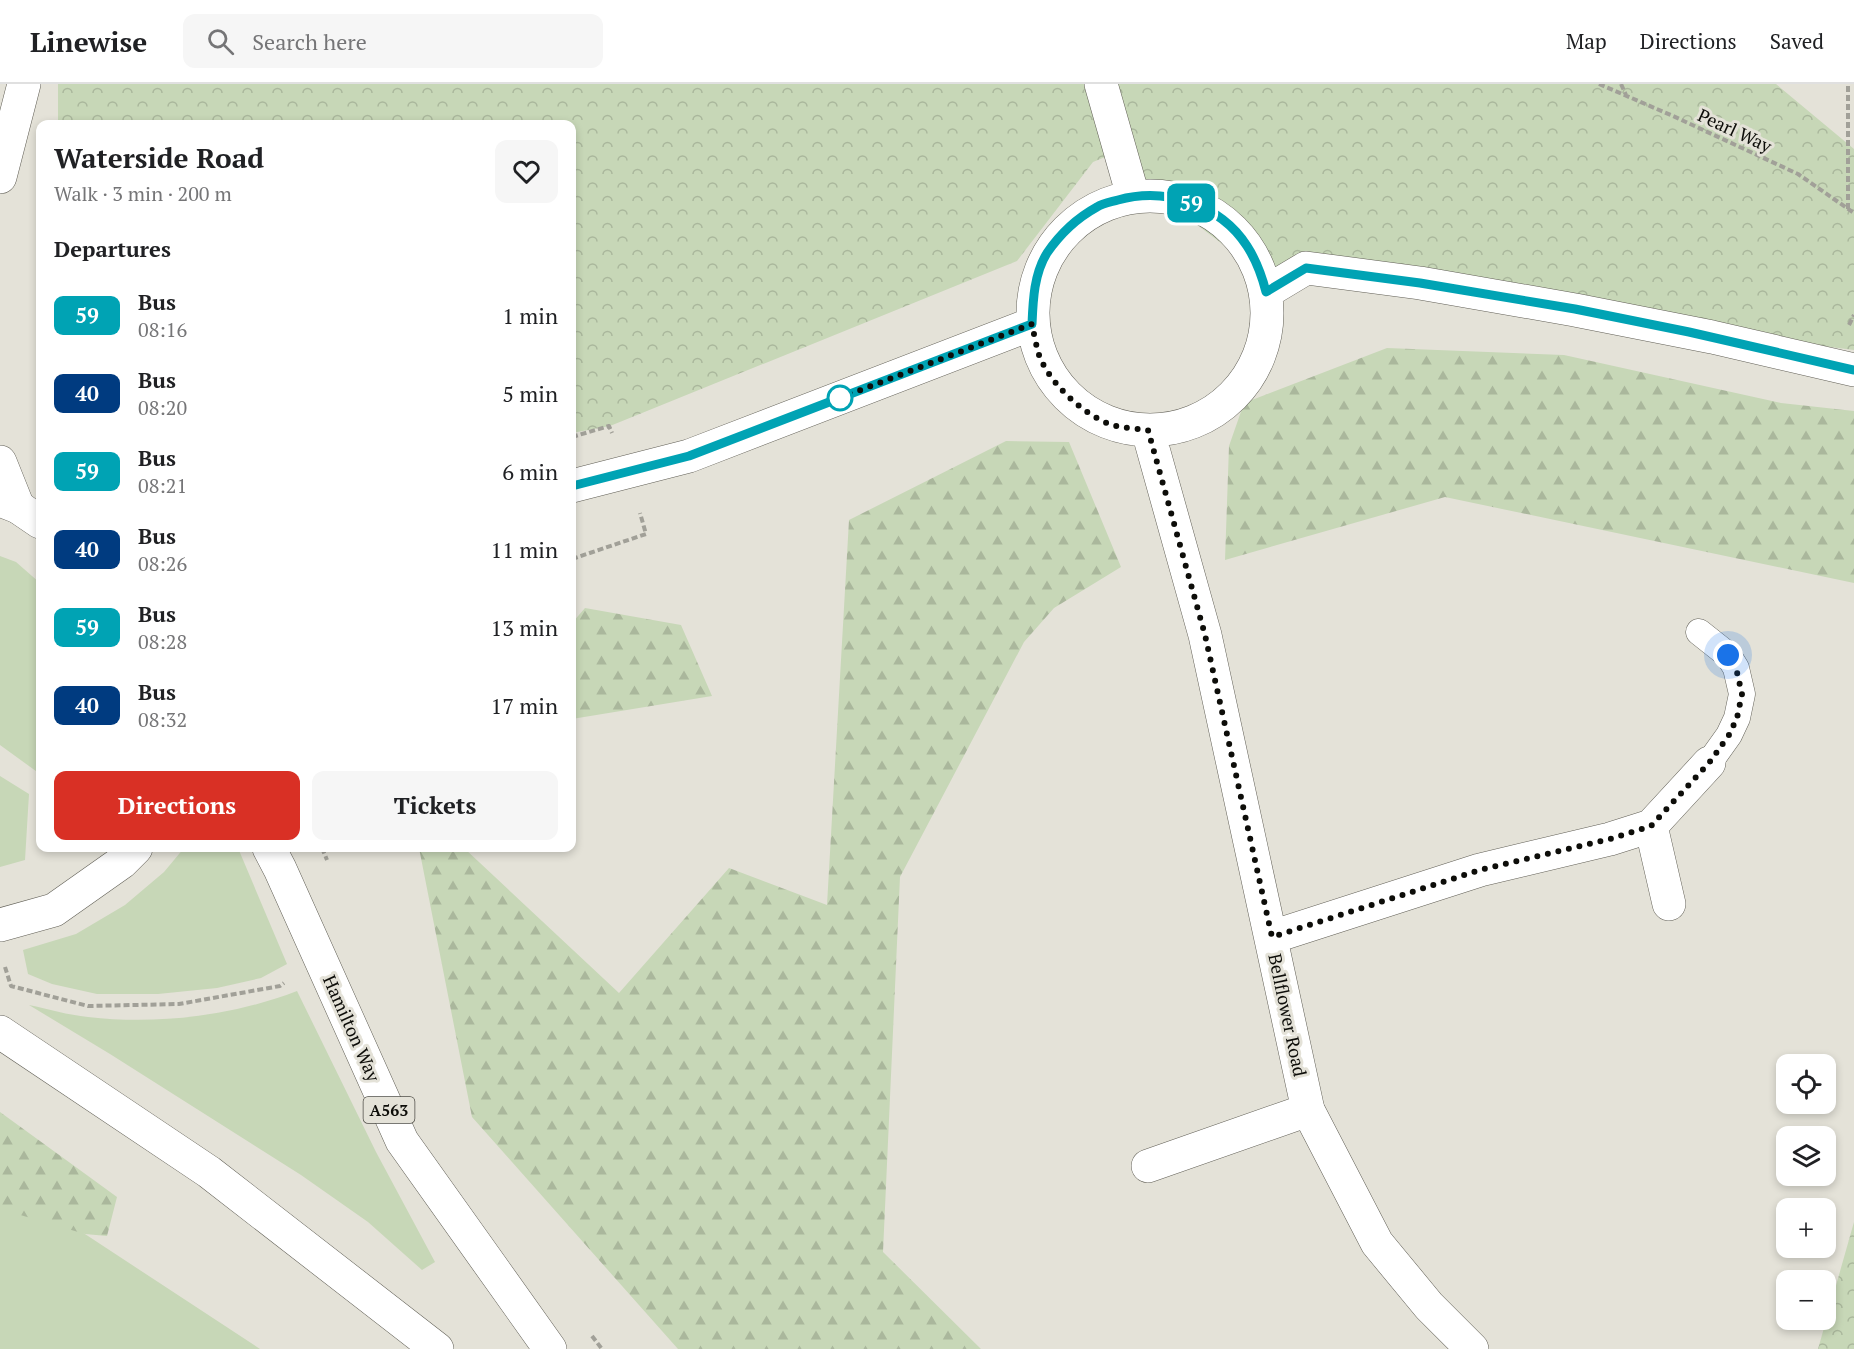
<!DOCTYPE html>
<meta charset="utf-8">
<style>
body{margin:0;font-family:"PT Serif",serif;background:#f6f6f6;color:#202124;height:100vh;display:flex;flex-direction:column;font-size:22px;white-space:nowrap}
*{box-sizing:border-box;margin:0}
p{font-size:20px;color:#757577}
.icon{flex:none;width:33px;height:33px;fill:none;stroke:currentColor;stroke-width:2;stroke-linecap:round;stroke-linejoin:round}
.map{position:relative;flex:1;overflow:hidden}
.side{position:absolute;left:36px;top:36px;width:540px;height:732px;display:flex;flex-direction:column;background:#fff;border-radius:12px;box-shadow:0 3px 9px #0003}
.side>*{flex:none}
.badge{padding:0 12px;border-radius:9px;font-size:21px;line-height:39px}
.controls{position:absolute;left:1776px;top:970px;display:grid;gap:12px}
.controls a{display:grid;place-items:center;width:60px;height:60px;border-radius:12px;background:#fff;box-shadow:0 3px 9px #0003;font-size:30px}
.you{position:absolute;width:30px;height:30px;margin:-15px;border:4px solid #fff;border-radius:50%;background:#1a73e8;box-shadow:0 0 0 9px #1a73e833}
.map>.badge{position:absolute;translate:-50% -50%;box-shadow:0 0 0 3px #fff}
h2{padding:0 18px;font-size:22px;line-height:54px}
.round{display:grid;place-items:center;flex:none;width:63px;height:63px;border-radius:12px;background:#f6f6f6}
.head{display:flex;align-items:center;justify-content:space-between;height:102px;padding:0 18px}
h1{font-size:28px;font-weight:800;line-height:45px}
.primary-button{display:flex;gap:12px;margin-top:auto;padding:12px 18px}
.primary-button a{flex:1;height:69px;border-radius:12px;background:#d93025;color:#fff;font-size:24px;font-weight:800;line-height:69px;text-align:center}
.primary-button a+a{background:#f6f6f6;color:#202124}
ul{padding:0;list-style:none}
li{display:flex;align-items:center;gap:18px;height:78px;padding:0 18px}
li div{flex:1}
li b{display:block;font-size:22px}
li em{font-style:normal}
li .badge{min-width:66px;font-weight:700;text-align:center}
header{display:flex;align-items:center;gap:36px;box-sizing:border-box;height:84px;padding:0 30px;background:#fff;border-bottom:2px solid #e0e0e0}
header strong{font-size:28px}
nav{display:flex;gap:33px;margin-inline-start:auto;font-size:21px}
.search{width:420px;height:54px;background:#f6f6f6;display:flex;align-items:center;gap:15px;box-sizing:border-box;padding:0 21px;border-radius:12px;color:#757577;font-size:22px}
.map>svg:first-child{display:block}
.grass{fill:#c7d7b7}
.forest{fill:url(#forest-firs)}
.park{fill:url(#park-crowns)}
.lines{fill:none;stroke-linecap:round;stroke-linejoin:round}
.service-casing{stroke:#615f56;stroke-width:27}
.minor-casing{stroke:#615f56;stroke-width:34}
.tertiary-casing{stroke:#615f56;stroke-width:34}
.trunk-casing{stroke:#615f56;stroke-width:34}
.path{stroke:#a1a098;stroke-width:4;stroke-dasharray:6 3;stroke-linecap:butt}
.service{stroke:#fff;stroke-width:26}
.minor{stroke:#fff;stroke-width:33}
.tertiary{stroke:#fff;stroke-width:33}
.trunk{stroke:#fff;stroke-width:33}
.line-casing{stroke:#fff;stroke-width:14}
.line{stroke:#00a3b4;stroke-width:9}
.walk{stroke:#0d0d09;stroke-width:6;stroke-dasharray:0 10.8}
.stop-dot{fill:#fff;stroke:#00a3b4;stroke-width:3}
.labels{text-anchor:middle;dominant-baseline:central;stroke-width:6;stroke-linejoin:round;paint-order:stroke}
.shield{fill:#e4e2d8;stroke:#4e4d47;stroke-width:1.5}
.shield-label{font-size:16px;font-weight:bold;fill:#0d0d09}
.street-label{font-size:18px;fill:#0d0d09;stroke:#e4e2d8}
</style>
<header>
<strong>Linewise</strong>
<div class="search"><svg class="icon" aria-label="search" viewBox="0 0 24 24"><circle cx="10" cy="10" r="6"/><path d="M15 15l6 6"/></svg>Search here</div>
<nav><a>Map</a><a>Directions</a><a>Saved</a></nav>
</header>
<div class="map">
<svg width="1854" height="1265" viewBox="0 0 1854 1265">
<defs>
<pattern id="forest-firs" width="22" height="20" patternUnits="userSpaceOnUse" patternTransform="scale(1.5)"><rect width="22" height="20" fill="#c7d7b7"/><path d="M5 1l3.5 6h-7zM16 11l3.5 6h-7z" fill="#aab79c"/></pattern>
<pattern id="park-crowns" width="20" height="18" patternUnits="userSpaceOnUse" patternTransform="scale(1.5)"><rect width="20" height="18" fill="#c7d7b7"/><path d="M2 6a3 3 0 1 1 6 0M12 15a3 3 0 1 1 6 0" fill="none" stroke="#aab79c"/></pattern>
</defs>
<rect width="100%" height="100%" fill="#e4e2d8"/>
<path class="grass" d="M0 472 16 478 40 499V690L0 661Z
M0 692 29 710 25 776 0 783Z
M184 764H238L287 880 261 894 217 904 158 910H97L52 900 28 890 23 866 76 850 125 821 164 788Z
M297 907 376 1068 435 1178 422 1186 368 1138 301 1091 110 970 29 921C48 925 68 931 88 933 158 941 232 932 297 907Z
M0 1096 18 1106 260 1265H0Z"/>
<path class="forest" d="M1387 264 1564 271 1781 319 1854 327V499L1445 413 1225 476 1229 362 1244 319Z
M1006 357 1069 358 1121 483 1054 524 1024 558 900 793 883 1168 981 1265H678L472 1033 419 764H464L619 909 729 784 827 821 849 436Z
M585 524 681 541 712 612 572 635V539Z
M0 1028 117 1113 107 1152 85 1150 0 1125Z"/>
<path class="park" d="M58 0H1776L1854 65V266L1262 190 1126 87 1120 67 1093 78 1017 177 610 342 572 349V40H58Z
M1854 1138V1265H1818Z"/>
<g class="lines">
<defs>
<path id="service" d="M1699 548 1728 571 1736 584 1742 610 1737 634 1729 651 1709 679"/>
<path id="minor" d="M1101 0 1133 112
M0 93 24 0
M0 378 18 423
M1651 742 1669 820
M1272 853 1480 786 1610 755 1651 742 1709 679
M1148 1082 1308 1026"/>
<path id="tertiary" d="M1033 229a117 117 0 1 1 234 0a117 117 0 1 1-234 0Z
M1266 208 1306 184 1420 199 1575 226 1712 253 1854 286
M1148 347 1205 551 1308 1026 1377 1159 1429 1222 1472 1265
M572 402 689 372 1032 240"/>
<path id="trunk" d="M0 416 18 423 40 438
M269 764 280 785 402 1057 550 1265
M0 841 54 826 122 778 136 764
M0 948 209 1088 437 1265"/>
</defs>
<use href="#service" class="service-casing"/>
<use href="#minor" class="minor-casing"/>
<use href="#tertiary" class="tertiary-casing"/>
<use href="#trunk" class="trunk-casing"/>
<path class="path" d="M1599 0 1673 32 1798 90 1854 129
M1621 0 1626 11
M1848 125V0
M1849 241 1854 231
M572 353 609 342 612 349
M572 475 646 450 640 429
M322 764 327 776
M5 883 11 902 88 922 179 920 280 902 284 899
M592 1252 602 1265"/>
<use href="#service" class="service"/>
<use href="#minor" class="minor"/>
<use href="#tertiary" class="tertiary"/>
<use href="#trunk" class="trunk"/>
</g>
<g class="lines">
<defs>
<path id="line" d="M572 402 689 372 1032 240C1033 216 1034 190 1047 169 1060 150 1077 134 1097 123 1103 119 1111 118 1118 116 1165 103 1220 120 1247 162 1256 176 1262 192 1266 208L1306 184 1420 199 1575 225 1689 248 1854 286"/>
</defs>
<use href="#line" class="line-casing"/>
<use href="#line" class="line"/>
<path class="walk" d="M840 314 1032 240C1034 250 1036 261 1039 271 1049 299 1087 335 1116 342 1126 344 1137 345 1148 346L1205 551 1272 853 1480 786 1610 755 1651 742 1709 679 1729 651 1737 634 1742 610 1736 584 1728 571"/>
</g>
<circle class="stop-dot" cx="840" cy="314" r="12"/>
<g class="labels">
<rect class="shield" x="363.5" y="1013" width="51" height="26" rx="4.5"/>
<g class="shield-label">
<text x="389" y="1026">A563</text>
</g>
<g class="street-label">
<text transform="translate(1735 46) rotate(25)">Pearl Way</text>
<text transform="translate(1288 931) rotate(78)">Bellflower Road</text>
<text transform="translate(352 944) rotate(66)">Hamilton Way</text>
</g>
</g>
</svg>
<div class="controls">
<a><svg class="icon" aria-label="locate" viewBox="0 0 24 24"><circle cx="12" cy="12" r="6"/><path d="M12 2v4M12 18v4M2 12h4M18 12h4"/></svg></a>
<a><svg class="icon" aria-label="layers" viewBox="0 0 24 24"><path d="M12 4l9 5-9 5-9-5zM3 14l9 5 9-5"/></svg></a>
<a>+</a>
<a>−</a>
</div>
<div class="you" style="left:1728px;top:571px"></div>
<b class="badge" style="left:1191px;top:119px;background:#00a3b4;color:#fff">59</b>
<section class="side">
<div class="head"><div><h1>Waterside Road</h1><p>Walk · 3 min · 200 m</p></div><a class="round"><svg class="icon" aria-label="heart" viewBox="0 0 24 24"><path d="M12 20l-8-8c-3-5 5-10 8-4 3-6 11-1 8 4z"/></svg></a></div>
<h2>Departures</h2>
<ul>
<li><span class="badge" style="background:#00a3b4;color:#fff">59</span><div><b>Bus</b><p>08:16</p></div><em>1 min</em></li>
<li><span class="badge" style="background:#003b80;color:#fff">40</span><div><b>Bus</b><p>08:20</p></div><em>5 min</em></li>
<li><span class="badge" style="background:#00a3b4;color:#fff">59</span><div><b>Bus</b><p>08:21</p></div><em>6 min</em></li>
<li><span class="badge" style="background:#003b80;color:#fff">40</span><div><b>Bus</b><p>08:26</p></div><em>11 min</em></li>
<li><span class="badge" style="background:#00a3b4;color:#fff">59</span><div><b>Bus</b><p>08:28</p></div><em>13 min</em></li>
<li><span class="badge" style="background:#003b80;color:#fff">40</span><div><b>Bus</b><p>08:32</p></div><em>17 min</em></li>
</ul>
<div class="primary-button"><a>Directions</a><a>Tickets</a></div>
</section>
</div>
